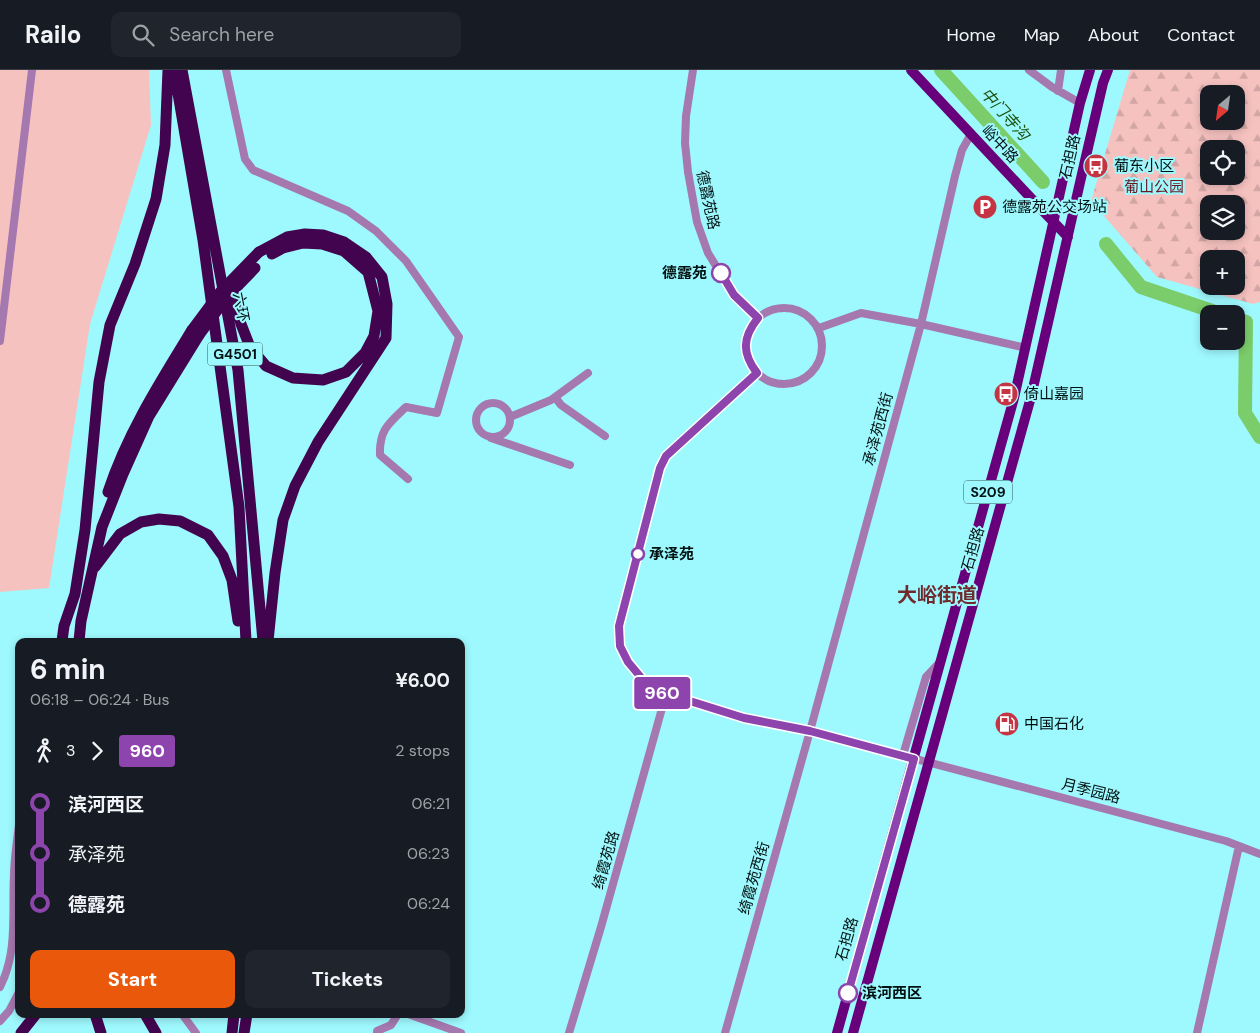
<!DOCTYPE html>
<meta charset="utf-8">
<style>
body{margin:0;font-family:"DM Sans","Noto Sans SC",sans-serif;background:#20242c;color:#f1f3f6;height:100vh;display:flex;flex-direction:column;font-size:19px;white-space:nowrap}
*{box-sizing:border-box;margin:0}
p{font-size:16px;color:#9ea1a6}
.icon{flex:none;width:28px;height:28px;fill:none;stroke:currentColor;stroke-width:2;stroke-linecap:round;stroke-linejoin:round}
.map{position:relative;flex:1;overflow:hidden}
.details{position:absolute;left:15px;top:568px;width:450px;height:380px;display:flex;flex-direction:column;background:#171b24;border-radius:10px;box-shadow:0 2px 8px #0003}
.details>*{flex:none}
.badge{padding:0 10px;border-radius:4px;font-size:18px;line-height:32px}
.needle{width:32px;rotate:209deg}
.controls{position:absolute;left:1200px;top:15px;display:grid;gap:10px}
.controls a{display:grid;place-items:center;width:45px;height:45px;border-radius:10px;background:#171b24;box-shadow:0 2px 8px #0003;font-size:25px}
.map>.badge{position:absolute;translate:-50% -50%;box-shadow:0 0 0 2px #fff}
.legs{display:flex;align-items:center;gap:8px;height:55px;padding:0 15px;font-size:16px}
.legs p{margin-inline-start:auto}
.summary{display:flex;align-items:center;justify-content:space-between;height:85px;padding:0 15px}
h1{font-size:28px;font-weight:700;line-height:38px}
.action{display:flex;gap:10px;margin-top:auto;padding:10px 15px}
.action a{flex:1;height:58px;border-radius:10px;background:#ea580c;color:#fff;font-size:20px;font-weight:700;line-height:58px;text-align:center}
.action a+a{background:#20242c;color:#f1f3f6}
ul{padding:0 15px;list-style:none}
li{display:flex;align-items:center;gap:18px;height:50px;font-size:19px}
li i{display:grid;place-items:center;width:8px;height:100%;margin:0 6px;background:currentColor}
li i::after{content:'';width:12px;height:12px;margin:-6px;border:4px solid;border-radius:50%;background:#171b24}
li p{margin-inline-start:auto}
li:first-child i{background:linear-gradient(#0000 50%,currentColor 0)}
li:last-child i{background:linear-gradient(currentColor 50%,#0000 0)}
header{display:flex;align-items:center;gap:30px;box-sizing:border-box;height:70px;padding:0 25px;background:#171b24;border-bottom:1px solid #363941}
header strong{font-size:24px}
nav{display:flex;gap:28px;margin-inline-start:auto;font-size:18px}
.search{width:350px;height:45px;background:#20242c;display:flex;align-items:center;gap:12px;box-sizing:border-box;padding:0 18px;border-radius:10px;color:#9ea1a6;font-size:19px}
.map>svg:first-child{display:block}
.forest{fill:url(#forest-firs);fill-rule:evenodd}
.green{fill:#f6c2c0}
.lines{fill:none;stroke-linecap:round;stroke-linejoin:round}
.river{stroke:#7bcc6a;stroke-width:14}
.minor{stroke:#a578af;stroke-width:8}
.major{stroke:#69007b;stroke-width:10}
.highway{stroke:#43044f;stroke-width:11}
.highway-bridge{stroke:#43044f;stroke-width:11}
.line-1-casing{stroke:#fff;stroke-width:11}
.line-1{stroke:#8e44ad;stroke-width:8}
.stop-1-dot{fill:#fff;stroke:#8e44ad;stroke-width:2.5}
.labels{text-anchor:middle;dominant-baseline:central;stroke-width:4;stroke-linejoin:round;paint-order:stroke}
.shield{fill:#9ef9fe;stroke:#305759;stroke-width:1}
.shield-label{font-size:14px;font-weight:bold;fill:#011112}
.street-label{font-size:15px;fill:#011112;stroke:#9ef9fe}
.poi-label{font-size:15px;fill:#011112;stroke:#9ef9fe;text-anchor:start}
.park-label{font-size:15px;fill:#681921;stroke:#9ef9fe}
.stop-label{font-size:15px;font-weight:bold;fill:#011112;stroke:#9ef9fe;text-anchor:start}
.water-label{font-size:16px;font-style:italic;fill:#1f5311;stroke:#9ef9fe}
.district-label{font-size:20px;font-weight:bold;fill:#702a2d;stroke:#9ef9fe}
</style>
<header>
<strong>Railo</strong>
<div class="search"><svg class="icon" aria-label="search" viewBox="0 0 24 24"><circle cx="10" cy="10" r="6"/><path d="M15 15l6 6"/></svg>Search here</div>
<nav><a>Home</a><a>Map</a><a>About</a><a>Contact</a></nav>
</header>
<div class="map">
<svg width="1260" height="963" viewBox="0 0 1260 963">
<defs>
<pattern id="forest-firs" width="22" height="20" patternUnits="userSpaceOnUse" patternTransform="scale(1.25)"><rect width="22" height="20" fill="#f6c2c0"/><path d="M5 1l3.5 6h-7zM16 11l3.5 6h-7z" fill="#d1a6a4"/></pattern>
</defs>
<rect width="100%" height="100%" fill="#9ef9fe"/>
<path class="forest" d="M1130 0H1260V232L1253 234 1157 207 1091 131ZM1209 24H1236V51H1209ZM1209 79H1236V106H1209ZM1209 134H1236V161H1209ZM1209 189H1236V216H1209Z"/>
<path class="green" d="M0 0H149L151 55 90 254 49 518 0 522Z"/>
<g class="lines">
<path class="river" d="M941 0 1043 112
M1106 174 1141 217 1221 244
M1236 249 1246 252 1245 343 1260 367"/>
<path class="minor" d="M226 0 245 89 253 100 348 141 376 161 406 191 459 267 437 343 406 337C389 353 379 360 380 385L408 409
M693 0 686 46 685 73 688 102 697 152 708 183 734 225 758 248
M1029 0 1052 17 1080 33
M1058 21 1061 0
M746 276a38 38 0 1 1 76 0a38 38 0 1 1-76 0Z
M819 258 861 243 921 254 1026 278
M0 271 32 0
M757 303 666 386 660 398 619 556 621 576 628 592 643 611 661 623 744 649 810 661 1226 771 1260 784
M555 327 561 335 605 366
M476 350a17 17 0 1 1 34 0a17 17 0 1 1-34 0Z
M510 347 551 330 588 303
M491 368 570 395
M903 685 926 607 940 592
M0 917C18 882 12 843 14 806 14 789 17 772 19 755
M182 944 196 963
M408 944 461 963
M0 951 9 941 19 922
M377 963V961L391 955 398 944
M569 963 601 857 666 624
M725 963 810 661 921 254 955 106 962 80 971 64
M1197 963 1239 776"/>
<path class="major" d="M911 0 1044 142 1068 167
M837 963 1014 328 1080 33 1090 0
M853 963 1031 327 1084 95 1103 13 1108 0"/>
<path class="highway" d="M174 0 203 170 239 437 246 571
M182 0 238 300 263 571
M259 182 287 167 305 164 323 165 344 172 366 187 382 207 387 234 386 268 318 372 295 416 283 450 275 503 268 571
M230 214 241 254 250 277 266 296 293 308 323 310 346 302 365 283 374 266 378 241 368 202 344 181 322 174 303 173 283 178 272 184
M108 422C127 364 160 312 192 260
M95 497 120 464 141 452 159 449 180 451 208 465 223 486 232 510 238 551
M62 571 64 556 75 524 85 460 99 312 110 255 135 194 156 129 165 75 168 0
M79 571 81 551 102 457 123 404 149 346 199 265
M95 944 101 963
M145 944 156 963
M21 963 36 944
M232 963 234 944
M244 963 247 944"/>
<path class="highway-bridge" d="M192 260 221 221 259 182
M199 265 227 227 255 198"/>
</g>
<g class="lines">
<defs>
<path id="line-1" d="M721 203 734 225 758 248C742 268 742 283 757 303L666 386 660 398 619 556 620 576 628 592 644 611 661 622 744 648 810 661 914 689 848 923"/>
</defs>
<use href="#line-1" class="line-1-casing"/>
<use href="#line-1" class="line-1"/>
</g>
<defs>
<symbol id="bus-disc" viewBox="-11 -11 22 22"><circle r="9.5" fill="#c43443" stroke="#9ef9fe"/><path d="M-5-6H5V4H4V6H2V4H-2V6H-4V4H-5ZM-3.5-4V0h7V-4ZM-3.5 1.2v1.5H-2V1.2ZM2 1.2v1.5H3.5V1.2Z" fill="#fff"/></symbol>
<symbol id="parking-disc" viewBox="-11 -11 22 22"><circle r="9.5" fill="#c43443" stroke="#9ef9fe"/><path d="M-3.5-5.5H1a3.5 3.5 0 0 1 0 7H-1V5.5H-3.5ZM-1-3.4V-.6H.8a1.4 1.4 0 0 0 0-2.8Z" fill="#fff"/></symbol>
<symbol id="fuel-disc" viewBox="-11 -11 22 22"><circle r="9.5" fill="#c43443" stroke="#9ef9fe"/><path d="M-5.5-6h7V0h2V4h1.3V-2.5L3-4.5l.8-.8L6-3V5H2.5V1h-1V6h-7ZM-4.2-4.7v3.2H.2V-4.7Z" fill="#fff"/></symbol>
</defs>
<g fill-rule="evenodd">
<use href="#bus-disc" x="1082" y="82" width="28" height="28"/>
<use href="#parking-disc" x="971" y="123" width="28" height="28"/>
<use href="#bus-disc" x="992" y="310" width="28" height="28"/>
<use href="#fuel-disc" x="993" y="640" width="28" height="28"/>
</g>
<g class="stop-1-dot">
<circle cx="721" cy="203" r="9"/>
<circle cx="638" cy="484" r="6"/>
<circle cx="848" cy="923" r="9"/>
</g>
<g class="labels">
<g class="shield">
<rect x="207.5" y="272.5" width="55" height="23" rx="4"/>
<rect x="964" y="410.5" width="48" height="23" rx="4"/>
</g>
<g class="shield-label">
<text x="235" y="284">G4501</text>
<text x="988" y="422">S209</text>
</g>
<g class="street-label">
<text transform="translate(1000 74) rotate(47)">峪中路</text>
<text transform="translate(1070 87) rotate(-77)">石担路</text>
<text transform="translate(708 130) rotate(78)">德露苑路</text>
<text transform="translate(241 237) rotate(79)">六环</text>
<text transform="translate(878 359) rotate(-75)">承泽苑西街</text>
<text transform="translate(973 479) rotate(-74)">石担路</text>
<text transform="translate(1091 721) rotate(14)">月季园路</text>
<text transform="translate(606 790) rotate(-74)">绮霞苑路</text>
<text transform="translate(754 808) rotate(-74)">绮霞苑西街</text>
<text transform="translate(847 869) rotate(-74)">石担路</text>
</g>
<g class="poi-label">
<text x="1114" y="96">葡东小区</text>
<text x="1002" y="137">德露苑公交场站</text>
<text x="1024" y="324">倚山嘉园</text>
<text x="1024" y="654">中国石化</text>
</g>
<g class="park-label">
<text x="1154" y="117">葡山公园</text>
</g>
<g class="stop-label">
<text x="707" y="203" text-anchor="end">德露苑</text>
<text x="649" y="484">承泽苑</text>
<text x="862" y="923">滨河西区</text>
</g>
<g class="water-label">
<text transform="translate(1005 44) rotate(48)">中门寺沟</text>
</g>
<g class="district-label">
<text x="937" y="525">大峪街道</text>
</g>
</g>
</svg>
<div class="controls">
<a><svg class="needle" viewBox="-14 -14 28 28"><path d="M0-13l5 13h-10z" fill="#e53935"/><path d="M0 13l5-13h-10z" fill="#9ea1a6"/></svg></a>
<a><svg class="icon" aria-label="locate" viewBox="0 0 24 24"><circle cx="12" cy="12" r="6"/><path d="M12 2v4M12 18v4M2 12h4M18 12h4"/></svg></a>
<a><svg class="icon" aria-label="layers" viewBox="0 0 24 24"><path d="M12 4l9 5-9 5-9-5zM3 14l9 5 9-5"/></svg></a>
<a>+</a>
<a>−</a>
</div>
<b class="badge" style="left:662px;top:623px;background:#8e44ad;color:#fff">960</b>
<section class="details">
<div class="summary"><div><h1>6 min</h1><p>06:18 – 06:24 · Bus</p></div><b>¥6.00</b></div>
<div class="legs"><svg class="icon" aria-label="walk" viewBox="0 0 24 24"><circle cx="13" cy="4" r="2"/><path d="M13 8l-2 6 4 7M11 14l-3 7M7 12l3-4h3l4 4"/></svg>3<svg class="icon" aria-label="forward" viewBox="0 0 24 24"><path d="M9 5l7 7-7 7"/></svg><b class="badge" style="background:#8e44ad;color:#fff">960</b><p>2 stops</p></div>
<ul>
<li><i style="color:#8e44ad"></i><b>滨河西区</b><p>06:21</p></li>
<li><i style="color:#8e44ad"></i><span>承泽苑</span><p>06:23</p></li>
<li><i style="color:#8e44ad"></i><b>德露苑</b><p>06:24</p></li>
</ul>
<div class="action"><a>Start</a><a>Tickets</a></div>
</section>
</div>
